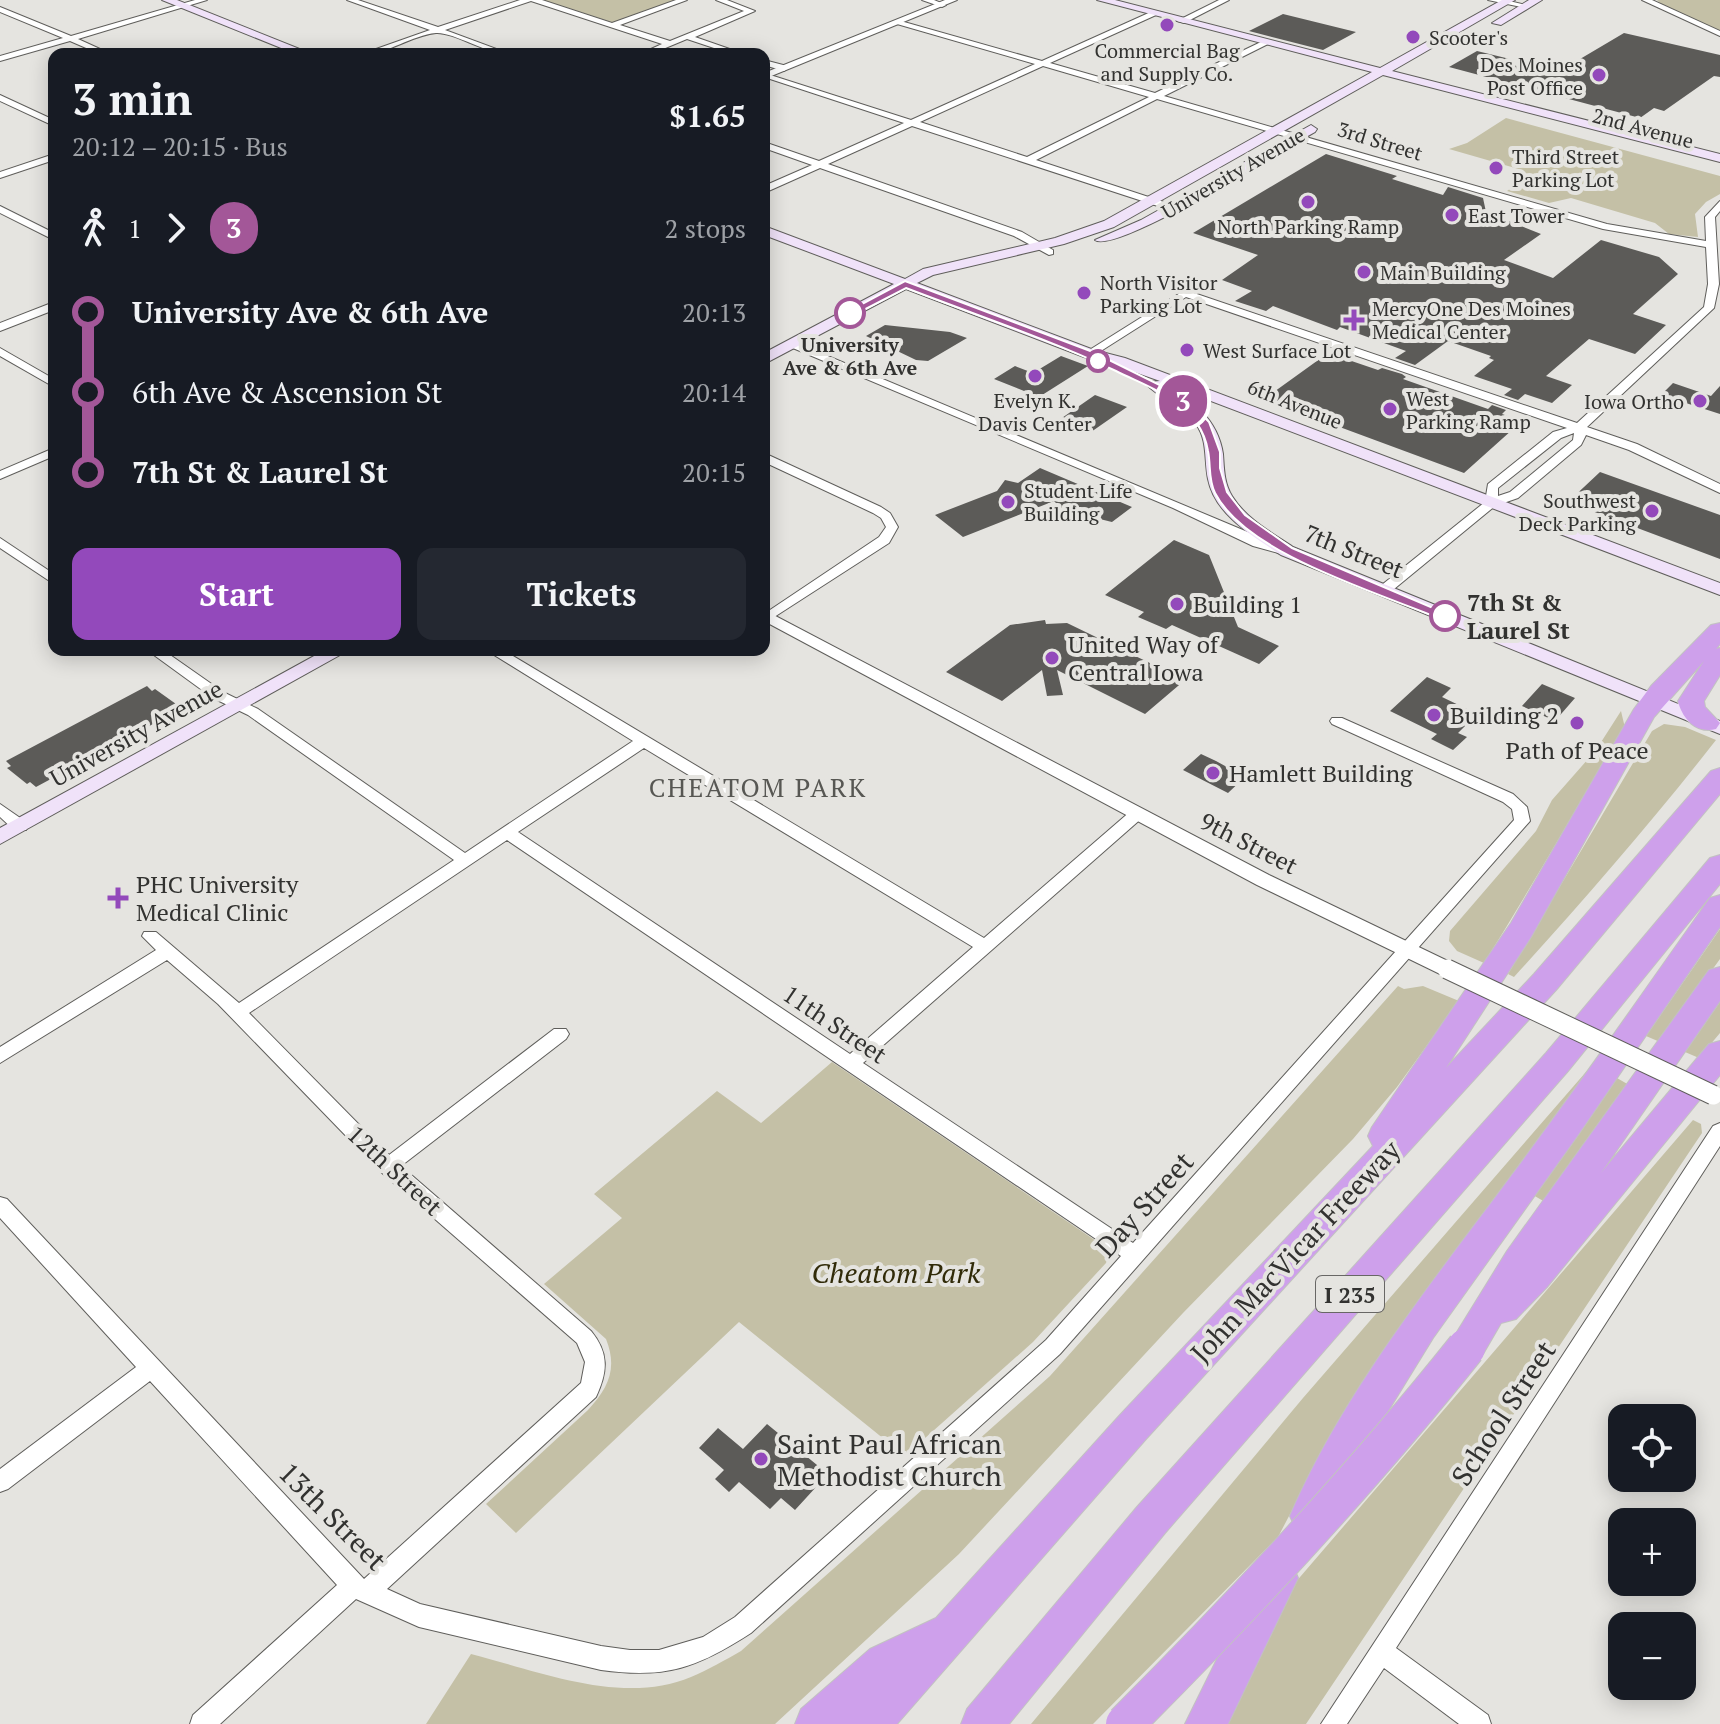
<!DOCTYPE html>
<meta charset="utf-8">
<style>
body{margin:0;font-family:"PT Serif",serif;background:#242831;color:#f1f3f6;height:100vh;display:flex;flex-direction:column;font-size:30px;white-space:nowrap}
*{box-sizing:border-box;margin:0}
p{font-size:26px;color:#9ea1a6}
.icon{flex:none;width:44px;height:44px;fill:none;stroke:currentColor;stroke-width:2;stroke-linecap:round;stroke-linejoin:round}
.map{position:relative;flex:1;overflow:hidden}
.panel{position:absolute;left:48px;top:48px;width:722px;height:608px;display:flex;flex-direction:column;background:#171b24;border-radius:16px;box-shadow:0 4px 20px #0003}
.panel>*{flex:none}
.badge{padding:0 16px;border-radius:26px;font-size:28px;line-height:52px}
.tools{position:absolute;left:1608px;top:1404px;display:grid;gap:16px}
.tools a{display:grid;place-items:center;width:88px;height:88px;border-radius:16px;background:#171b24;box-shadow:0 4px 20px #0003;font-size:40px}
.map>.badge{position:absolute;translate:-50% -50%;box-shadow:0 0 0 4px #fff}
.legs{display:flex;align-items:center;gap:12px;height:88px;padding:0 24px;font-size:26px}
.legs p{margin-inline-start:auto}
.overview{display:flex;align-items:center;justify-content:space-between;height:136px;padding:0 24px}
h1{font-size:44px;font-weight:800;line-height:60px}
.cta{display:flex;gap:16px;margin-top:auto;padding:16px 24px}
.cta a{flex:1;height:92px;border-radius:16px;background:#9349bb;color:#fff;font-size:32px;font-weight:800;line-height:92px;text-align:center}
.cta a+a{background:#242831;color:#f1f3f6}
ul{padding:0 24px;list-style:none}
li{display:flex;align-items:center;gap:28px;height:80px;font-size:30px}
li i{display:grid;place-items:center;width:12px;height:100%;margin:0 10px;background:currentColor}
li i::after{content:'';width:20px;height:20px;margin:-10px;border:6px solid;border-radius:50%;background:#171b24}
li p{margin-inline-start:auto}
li:first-child i{background:linear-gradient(#0000 50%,currentColor 0)}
li:last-child i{background:linear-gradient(currentColor 50%,#0000 0)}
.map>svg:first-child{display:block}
.green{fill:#c4c0a6}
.building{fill:#5c5b58}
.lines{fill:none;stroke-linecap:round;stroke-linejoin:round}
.minor-casing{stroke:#5f5e5b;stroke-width:2}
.tertiary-casing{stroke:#5f5e5b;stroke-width:2}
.secondary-casing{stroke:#5f5e5b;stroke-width:2}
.motorway-casing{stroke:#c2c2c1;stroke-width:2}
.minor{fill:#fff;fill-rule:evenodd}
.tertiary{fill:#fff;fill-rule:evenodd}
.secondary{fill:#f0e2f9;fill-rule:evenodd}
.motorway{fill:#cea0eb;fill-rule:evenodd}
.tertiary-bridge-casing{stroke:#5f5e5b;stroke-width:21;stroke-linecap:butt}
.motorway-bridge-casing{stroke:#c2c2c1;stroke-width:40;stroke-linecap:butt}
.tertiary-bridge{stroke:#fff;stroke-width:19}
.motorway-bridge{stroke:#cea0eb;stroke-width:38}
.line-1{fill:#a35798;stroke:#fff;stroke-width:2}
.poi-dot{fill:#9349bb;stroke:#e5e4e0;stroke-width:3}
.stop-1-dot{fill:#fff;stroke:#a35798;stroke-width:4}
.labels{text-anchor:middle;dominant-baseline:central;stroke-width:8;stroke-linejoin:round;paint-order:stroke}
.far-poi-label{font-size:20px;fill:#323230;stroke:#e5e4e0;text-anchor:start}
.far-street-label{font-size:20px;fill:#323230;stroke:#e5e4e0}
.far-stop-label{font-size:20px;font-weight:bold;fill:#323230;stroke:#e5e4e0}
.shield{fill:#e5e4e0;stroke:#686765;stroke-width:2}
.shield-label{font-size:22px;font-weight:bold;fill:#323230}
.street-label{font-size:24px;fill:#323230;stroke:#e5e4e0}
.stop-label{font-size:24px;font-weight:bold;fill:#323230;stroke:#e5e4e0;text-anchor:start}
.poi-label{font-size:24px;fill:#323230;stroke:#e5e4e0;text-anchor:start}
.neighbourhood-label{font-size:26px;letter-spacing:2px;fill:#575753;stroke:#e5e4e0}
.near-street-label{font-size:28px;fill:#323230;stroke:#e5e4e0}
.near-park-label{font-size:28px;font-style:italic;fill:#312b09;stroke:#e5e4e0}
.near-poi-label{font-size:28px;fill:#323230;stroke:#e5e4e0;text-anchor:start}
</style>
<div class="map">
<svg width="1720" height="1724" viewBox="0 0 1720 1724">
<rect width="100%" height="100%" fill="#e5e4e0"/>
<path class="green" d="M543 0H679L614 23Z
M1657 0H1720V31L1662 5Z
M1506 118 1720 176V194L1706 202 1695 214 1698 237 1669 234 1655 223 1571 198 1549 203 1507 191 1527 177 1519 173 1522 170 1449 149 1467 143Z
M1621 711 1625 728C1577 806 1533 885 1484 963L1457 951 1449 941 1450 931 1536 831 1552 800 1596 750Z
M1664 724 1685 727 1716 740C1652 822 1584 900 1514 977L1508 974 1652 731Z
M1720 929V959L1660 1042 1646 1036Z
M1398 986 1404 989 1423 986 1459 1001 1397 1087 1353 1139 1183 1313 959 1554 775 1724H426L471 1654C538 1671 623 1706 691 1677 708 1670 725 1660 741 1651L1050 1376Z
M1720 1002V1033L1699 1058 1685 1052Z
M832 1062 1102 1245 1109 1254 1106 1263 1033 1342 905 1456 739 1322 516 1533 486 1504 588 1410C608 1388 618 1369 606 1339L544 1284 622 1218 594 1194 717 1091 761 1123Z
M1592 1065 1308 1480 1278 1537 1093 1724H1031L1303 1398Z
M1617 1078 1629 1085 1545 1202 1533 1195Z
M1693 1120 1701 1124 1702 1133 1306 1724H1227L1288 1591Z"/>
<path class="building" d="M1283 14 1356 32 1323 50 1249 31Z
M1624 33 1720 55V77L1714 76 1664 111 1654 108 1640 118 1449 67 1477 51 1514 60 1509 64 1553 75Z
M1326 154 1397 176 1392 179 1443 195 1448 187 1483 198 1486 212 1541 234 1504 260 1553 278 1601 240 1659 257 1678 274 1633 314 1666 325 1635 354 1589 339 1546 376 1572 385 1552 403 1525 394 1518 400 1504 395 1512 389 1474 376 1494 360 1489 358 1491 356 1448 341 1415 365 1395 358 1406 351 1340 327 1337 330 1273 306 1266 311 1235 301 1252 291 1222 280 1258 255 1193 233Z
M885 325 950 332 967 338 928 361 916 360 866 336Z
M1328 353 1378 370 1382 368 1402 374 1406 377 1403 379 1488 409 1492 405 1506 410 1502 414 1522 421 1464 473 1264 399Z
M1061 356 1088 366 1039 397 994 379 1015 366 1033 373Z
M1673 383 1711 396 1720 386V414L1661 395Z
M1095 395 1127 407 1091 432 1059 420Z
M1040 468 1132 507 1112 522 1063 510 1054 501 963 537 935 515 997 491 1005 480 1018 483Z
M1600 472 1720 515V559L1568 502Z
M1174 540 1209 555 1238 627 1279 646 1259 664 1172 625 1166 629 1138 617 1144 612 1105 595Z
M1045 620 1046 624 1067 623 1185 680 1145 714 1057 670 1063 695 1047 696 1042 670 1002 701 946 672 1010 625Z
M1427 677 1451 688 1442 697 1469 710 1473 718 1458 733 1467 737 1453 750 1431 739 1437 734 1390 711Z
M1542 684 1575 698 1555 721 1522 706Z
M147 686 152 691 155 689 176 704 173 705 179 710 36 787 30 782 27 784 7 768 11 766 6 761Z
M1201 754 1216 761 1245 777 1228 793 1183 770Z
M767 1424 828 1474 795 1510 781 1498 770 1509 739 1482 729 1492 715 1479 724 1470 699 1448 718 1428 743 1449Z"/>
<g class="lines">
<defs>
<path id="minor" d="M195 0H207L78 39 111 54H100L70 41 0 61V56L63 38 0 12V7L71 36Z
M347 0H358L438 27 520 0H542L612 23 676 0H687L620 25 670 41 744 11 716 0H727L755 11 695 37 744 54H732L687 39 651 54H640L662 44 531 1 445 30 510 54C486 54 454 32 436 33 412 35 389 54 362 54L430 30Z
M922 0H934L946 5 942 7Z
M1219 0H1229L1184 23 1177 21Z
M1488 0H1505L1530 6 1526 8Z
M1642 0H1652L1720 31V36Z
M1153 11 1156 15 1050 63 1155 93 1265 40 1268 44 1164 96 1607 224 1706 241 1705 217 1720 201V211L1715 217 1719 284 1714 308 1587 427 1637 444 1720 484V493L1629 450 1586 435 1581 445 1518 498 1495 506 1388 594 1383 595 1376 591 1378 588 1485 502 1488 484 1553 432 1567 428 1186 297 1093 356 1083 354 1185 290 1577 423 1704 307 1708 284 1706 247 1603 229 1157 99 1036 160 1176 206 1178 208 1173 211 912 126 828 164 1022 232 1053 250V254L1049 255 1014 236 820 168 764 193V186L812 165 764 148V142L819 161 904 123 764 77V73L911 120 1035 64 897 24V20L1042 61ZM1043 66 1149 97 1027 157 920 122ZM1574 433 1573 440 1510 492 1498 496V488L1561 438Z
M764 60 787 66 788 68 784 71 764 65Z
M0 95 54 120V126L0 101Z
M54 154V160L0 178V172Z
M0 206 54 233V240L0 213Z
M792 341 1293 551 1286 555 1253 546 1173 508 788 346 786 344Z
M0 348 54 379V387L0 356Z
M54 448V456L0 479V471Z
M764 453 881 507 890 513 898 527 889 543 768 621 764 620V614L879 537 886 527 881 518 873 513 764 462Z
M0 538 54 574V584L0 548Z
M147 650H163L223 692 258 709 465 853 633 741 486 650H503L984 938 1132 810H1142L1145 814 1142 818 863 1063 1133 1243 1514 820 1512 809 1503 802 1332 724 1330 721 1332 718H1342L1513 794 1527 807 1530 821 1060 1354 751 1633C697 1668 666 1679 601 1670L419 1627 356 1599 220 1724H190L193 1715 337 1585 150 1381 8 1489 0 1492V1469L136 1367 0 1218V1197L7 1199 364 1579 581 1383 585 1362 577 1343 381 1172 218 1004 167 960 0 1063V1047L156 950 142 936 144 932H156L239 1003 454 860 248 715 213 698ZM644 748 973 947 850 1054 518 832ZM507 840 1121 1256 1046 1340 735 1617 703 1637 659 1650H630L601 1646 420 1604 387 1589 596 1397C608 1371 609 1353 591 1331L401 1166 566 1039 569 1034 566 1029H554L389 1155 249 1013Z
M0 804 26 822 28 826 26 830H14L0 817Z
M1720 1123V1146L1396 1648 1488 1715 1491 1724H1459L1384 1668 1347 1724H1321L1713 1126Z"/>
<path id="tertiary" d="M945 0H957L764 79V73Z
M54 302V310L0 331V323Z
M764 610 1269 875 1454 964 1457 969 1454 974H1440L1257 885 764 621Z"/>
<path id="secondary" d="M162 0H177L312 54H296Z
M1097 0H1115L1380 68 1502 0H1515L1392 71 1720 154V162L1383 75 1114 227 1064 244 933 275 917 283 1094 350 1125 358 1720 583V595L1161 382C1191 398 1218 419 1223 454 1224 469 1224 483 1232 496 1246 519 1272 533 1293 547L1720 721V734L1281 555C1253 536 1215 515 1208 479 1204 460 1208 441 1196 424 1183 406 1162 400 1147 385L1149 382 1160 381 1115 365 1084 357 906 289 764 364V353L894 284 764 235V226L905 279 923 269 1055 238 1104 221 1372 72Z
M1529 0H1542L1501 25 1492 23Z
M1311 125 1317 129 1315 132C1286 148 1115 255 1095 240L1141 220Z
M325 650H349L0 844V828Z"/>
<path id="motorway" d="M1720 623V644L1716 649 1720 648V675L1704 701 1705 707 1720 723 1716 729C1697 734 1682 719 1678 701L1704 661 1654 717 1531 937 1446 1068 1534 974 1711 771 1720 768V794L1556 990 1146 1439 897 1724H795L801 1709 870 1649 936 1618 1120 1415 1373 1146 1368 1136 1372 1127 1511 923 1634 709 1651 686 1711 625Z
M1720 855V884L1568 1071 1165 1533 1009 1724H961L967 1709 1137 1507 1546 1053 1710 858Z
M1720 895V927L1578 1135 1433 1338 1358 1460 1324 1529 1310 1535 1296 1529 1290 1516C1344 1391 1432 1283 1512 1175 1580 1084 1644 991 1710 898Z
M1720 967V1001L1601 1173 1709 1044 1720 1041V1075L1547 1287 1516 1319 1501 1323 1483 1354 1470 1359 1457 1354 1452 1343 1457 1332 1507 1251 1709 970Z
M1278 1558 1292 1564 1298 1578 1228 1724H1185L1264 1564Z"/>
</defs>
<use href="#minor" class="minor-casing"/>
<use href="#tertiary" class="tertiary-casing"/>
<use href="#secondary" class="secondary-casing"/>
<use href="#motorway" class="motorway-casing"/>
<use href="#minor" class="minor"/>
<use href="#tertiary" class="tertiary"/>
<use href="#secondary" class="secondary"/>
<use href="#motorway" class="motorway"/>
<defs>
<path id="tertiary-bridge" d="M1447 969 1713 1095"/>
<path id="motorway-bridge" d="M1125 1724C1245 1604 1360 1481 1466 1348"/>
</defs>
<use href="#tertiary-bridge" class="tertiary-bridge-casing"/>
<use href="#motorway-bridge" class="motorway-bridge-casing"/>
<use href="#tertiary-bridge" class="tertiary-bridge"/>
<use href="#motorway-bridge" class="motorway-bridge"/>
</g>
<path class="line-1" d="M905 281 1093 352 1186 398 1209 422 1220 452V468L1227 492 1245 515 1292 548 1452 616 1441 619C1379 593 1246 554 1215 493 1208 479 1211 465 1208 451 1205 431 1192 413 1176 402 1158 389 1136 381 1116 371 1048 339 976 315 906 288L854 315 845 313Z"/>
<g class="poi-dot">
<circle cx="1167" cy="25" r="8"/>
<circle cx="1413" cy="37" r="8"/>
<circle cx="1599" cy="75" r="8"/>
<circle cx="1496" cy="168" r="8"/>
<circle cx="1308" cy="202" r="8"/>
<circle cx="1452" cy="215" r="8"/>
<circle cx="1364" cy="272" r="8"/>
<circle cx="1084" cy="293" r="8"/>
<path d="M1350 308h8v8h8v8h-8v8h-8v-8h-8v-8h8z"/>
<circle cx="1187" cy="350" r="8"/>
<circle cx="1035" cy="376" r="8"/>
<circle cx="1700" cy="401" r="8"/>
<circle cx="1390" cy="409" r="8"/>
<circle cx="1008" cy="502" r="8"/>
<circle cx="1652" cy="511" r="8"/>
<circle cx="1177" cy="604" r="8"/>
<circle cx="1052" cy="658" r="8"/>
<circle cx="1434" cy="715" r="8"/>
<circle cx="1577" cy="723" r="8"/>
<circle cx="1213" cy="773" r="8"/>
<path d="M114 886h8v8h8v8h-8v8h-8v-8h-8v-8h8z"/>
<circle cx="761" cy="1459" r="8"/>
</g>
<g class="stop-1-dot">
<circle cx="850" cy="313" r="14"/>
<circle cx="1098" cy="361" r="10"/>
<circle cx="1445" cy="616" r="14"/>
</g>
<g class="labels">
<g class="far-poi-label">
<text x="1429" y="37">Scooter's</text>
<text x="1167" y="50" text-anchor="middle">Commercial Bag<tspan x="1167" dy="23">and Supply Co.</tspan></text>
<text x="1583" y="64" text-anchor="end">Des Moines<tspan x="1583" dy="23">Post Office</tspan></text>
<text x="1512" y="156">Third Street<tspan x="1512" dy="23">Parking Lot</tspan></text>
<text x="1468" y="215">East Tower</text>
<text x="1308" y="226" text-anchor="middle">North Parking Ramp</text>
<text x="1380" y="272">Main Building</text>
<text x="1100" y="282">North Visitor<tspan x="1100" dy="23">Parking Lot</tspan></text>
<text x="1372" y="308">MercyOne Des Moines<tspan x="1372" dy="23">Medical Center</tspan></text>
<text x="1203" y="350">West Surface Lot</text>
<text x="1406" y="398">West<tspan x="1406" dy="23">Parking Ramp</tspan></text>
<text x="1035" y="400" text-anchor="middle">Evelyn K.<tspan x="1035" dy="23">Davis Center</tspan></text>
<text x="1684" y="401" text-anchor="end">Iowa Ortho</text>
<text x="1024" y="490">Student Life<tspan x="1024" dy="23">Building</tspan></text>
<text x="1636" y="500" text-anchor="end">Southwest<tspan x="1636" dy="23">Deck Parking</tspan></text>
</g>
<g class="far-street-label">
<text transform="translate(1643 128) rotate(15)">2nd Avenue</text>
<text transform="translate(1380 141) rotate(17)">3rd Street</text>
<text transform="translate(1233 173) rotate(-30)">University Avenue</text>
<text transform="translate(1295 404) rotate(22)">6th Avenue</text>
</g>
<g class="far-stop-label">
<text x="850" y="344">University<tspan x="850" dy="23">Ave &amp; 6th Ave</tspan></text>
</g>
<rect class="shield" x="1316" y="1276" width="68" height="36" rx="6"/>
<g class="shield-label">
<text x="1350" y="1294">I 235</text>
</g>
<g class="street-label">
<text transform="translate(1354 551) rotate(22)">7th Street</text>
<text transform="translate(136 733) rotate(-29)">University Avenue</text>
<text transform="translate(1249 843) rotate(27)">9th Street</text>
<text transform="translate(835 1024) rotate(34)">11th Street</text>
<text transform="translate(395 1170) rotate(43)">12th Street</text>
</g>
<g class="stop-label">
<text x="1467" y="602">7th St &amp;<tspan x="1467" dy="28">Laurel St</tspan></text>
</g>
<g class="poi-label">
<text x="1193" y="604">Building 1</text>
<text x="1068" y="644">United Way of<tspan x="1068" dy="28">Central Iowa</tspan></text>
<text x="1450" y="715">Building 2</text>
<text x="1577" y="750" text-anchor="middle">Path of Peace</text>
<text x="1229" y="773">Hamlett Building</text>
<text x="136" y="884">PHC University<tspan x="136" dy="28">Medical Clinic</tspan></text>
</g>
<g class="neighbourhood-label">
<text x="758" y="787">CHEATOM PARK</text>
</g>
<g class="near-street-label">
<text transform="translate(1144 1204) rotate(-48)">Day Street</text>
<text transform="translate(1295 1251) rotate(-47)">John MacVicar Freeway</text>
<text transform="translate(1503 1413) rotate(-57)">School Street</text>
<text transform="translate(333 1516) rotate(45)">13th Street</text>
</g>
<g class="near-park-label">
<text x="896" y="1272">Cheatom Park</text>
</g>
<g class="near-poi-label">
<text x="777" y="1443">Saint Paul African<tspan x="777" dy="32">Methodist Church</tspan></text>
</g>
</g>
</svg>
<div class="tools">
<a><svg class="icon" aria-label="locate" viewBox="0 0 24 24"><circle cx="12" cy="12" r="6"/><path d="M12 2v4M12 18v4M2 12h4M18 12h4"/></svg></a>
<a>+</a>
<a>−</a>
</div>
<b class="badge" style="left:1183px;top:401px;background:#a35798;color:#fff">3</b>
<section class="panel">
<div class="overview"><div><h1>3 min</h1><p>20:12 – 20:15 · Bus</p></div><b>$1.65</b></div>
<div class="legs"><svg class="icon" aria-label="walk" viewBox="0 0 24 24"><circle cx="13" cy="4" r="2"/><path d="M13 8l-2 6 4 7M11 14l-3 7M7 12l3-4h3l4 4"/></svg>1<svg class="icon" aria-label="forward" viewBox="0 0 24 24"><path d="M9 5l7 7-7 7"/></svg><b class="badge" style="background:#a35798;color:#fff">3</b><p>2 stops</p></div>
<ul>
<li><i style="color:#a35798"></i><b>University Ave &amp; 6th Ave</b><p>20:13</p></li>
<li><i style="color:#a35798"></i><span>6th Ave &amp; Ascension St</span><p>20:14</p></li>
<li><i style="color:#a35798"></i><b>7th St &amp; Laurel St</b><p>20:15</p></li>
</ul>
<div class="cta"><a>Start</a><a>Tickets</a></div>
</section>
</div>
